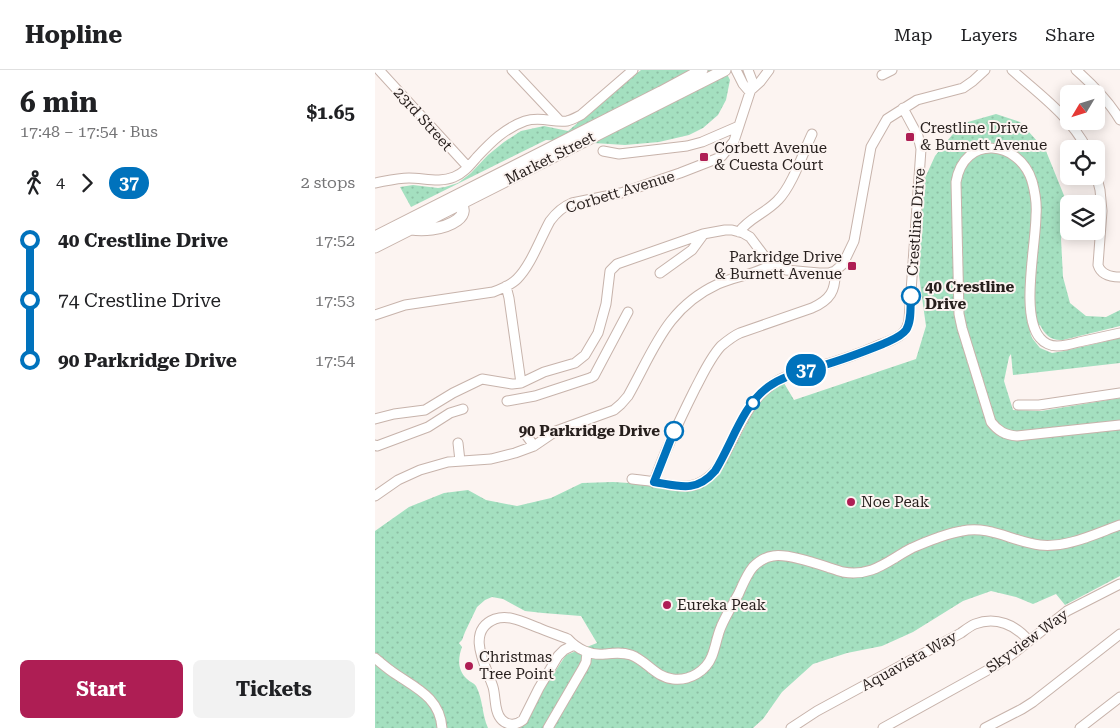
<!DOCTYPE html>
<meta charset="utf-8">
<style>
body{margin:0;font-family:"Roboto Serif",serif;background:#f2f2f2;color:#202124;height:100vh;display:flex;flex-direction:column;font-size:19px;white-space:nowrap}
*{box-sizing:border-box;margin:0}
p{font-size:16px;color:#757577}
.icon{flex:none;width:28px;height:28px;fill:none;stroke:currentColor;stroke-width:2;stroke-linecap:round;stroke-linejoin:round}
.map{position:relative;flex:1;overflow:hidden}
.drawer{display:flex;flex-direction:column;background:#fff;width:375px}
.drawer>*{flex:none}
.badge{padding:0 10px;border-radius:16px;font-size:18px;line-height:32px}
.needle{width:32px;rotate:232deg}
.fabs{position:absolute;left:685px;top:15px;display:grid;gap:10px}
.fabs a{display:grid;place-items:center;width:45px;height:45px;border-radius:8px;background:#fff;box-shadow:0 2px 12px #0003;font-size:25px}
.map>.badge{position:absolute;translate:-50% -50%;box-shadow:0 0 0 2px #fff}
.legs{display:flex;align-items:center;gap:8px;height:55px;padding:0 20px;font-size:16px}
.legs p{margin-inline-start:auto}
.headline{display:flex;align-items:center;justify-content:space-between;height:85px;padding:0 20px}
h1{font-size:28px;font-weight:700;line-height:38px}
.action{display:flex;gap:10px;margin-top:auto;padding:10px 20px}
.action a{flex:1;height:58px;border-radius:8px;background:#ae1e54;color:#fff;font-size:20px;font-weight:700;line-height:58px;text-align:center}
.action a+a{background:#f2f2f2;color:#202124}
ul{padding:0 20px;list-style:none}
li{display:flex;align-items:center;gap:18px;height:60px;font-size:19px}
li i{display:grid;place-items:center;width:8px;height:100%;margin:0 6px;background:currentColor}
li i::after{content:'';width:12px;height:12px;margin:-6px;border:4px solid;border-radius:50%;background:#fff}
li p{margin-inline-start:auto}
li:first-child i{background:linear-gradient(#0000 50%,currentColor 0)}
li:last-child i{background:linear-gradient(currentColor 50%,#0000 0)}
header{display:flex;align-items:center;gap:30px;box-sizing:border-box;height:70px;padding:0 25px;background:#fff;border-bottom:1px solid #e0e0e0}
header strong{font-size:24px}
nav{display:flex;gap:28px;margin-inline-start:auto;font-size:18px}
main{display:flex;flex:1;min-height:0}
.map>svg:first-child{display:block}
.grass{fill:url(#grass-dots)}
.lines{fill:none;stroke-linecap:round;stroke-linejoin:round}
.minor-casing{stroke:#c7b3ab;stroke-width:11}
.major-casing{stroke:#c7b3ab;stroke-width:13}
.minor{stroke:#fff;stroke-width:9}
.major{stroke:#fff;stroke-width:11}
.line-1-casing{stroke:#fff;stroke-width:11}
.line-1{stroke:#0072bc;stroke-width:8}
.poi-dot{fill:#ae1e54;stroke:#fcf4f1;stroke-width:2}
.stop-1-dot{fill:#fff;stroke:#0072bc;stroke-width:2.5}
.labels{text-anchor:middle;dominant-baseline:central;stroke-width:4;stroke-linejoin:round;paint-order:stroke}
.street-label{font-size:15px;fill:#271f1d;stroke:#fcf4f1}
.poi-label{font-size:15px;fill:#271f1d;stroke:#fcf4f1;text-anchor:start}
.stop-label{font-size:15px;font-weight:bold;fill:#271f1d;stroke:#fcf4f1;text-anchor:start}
</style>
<header>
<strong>Hopline</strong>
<nav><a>Map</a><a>Layers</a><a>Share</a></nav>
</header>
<main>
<section class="drawer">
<div class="headline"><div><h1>6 min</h1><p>17:48 – 17:54 · Bus</p></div><b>$1.65</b></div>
<div class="legs"><svg class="icon" aria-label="walk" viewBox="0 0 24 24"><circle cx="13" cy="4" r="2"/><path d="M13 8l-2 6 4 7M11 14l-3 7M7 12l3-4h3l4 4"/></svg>4<svg class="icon" aria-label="forward" viewBox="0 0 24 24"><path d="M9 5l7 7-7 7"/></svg><b class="badge" style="background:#0072bc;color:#fff">37</b><p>2 stops</p></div>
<ul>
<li><i style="color:#0072bc"></i><b>40 Crestline Drive</b><p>17:52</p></li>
<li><i style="color:#0072bc"></i><span>74 Crestline Drive</span><p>17:53</p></li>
<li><i style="color:#0072bc"></i><b>90 Parkridge Drive</b><p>17:54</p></li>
</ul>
<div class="action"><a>Start</a><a>Tickets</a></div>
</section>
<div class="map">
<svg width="745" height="658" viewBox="0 0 745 658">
<defs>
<pattern id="grass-dots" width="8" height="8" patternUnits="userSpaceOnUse" patternTransform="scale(1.25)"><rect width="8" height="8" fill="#a4e0c0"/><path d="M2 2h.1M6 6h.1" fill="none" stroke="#8dc0a5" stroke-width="1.8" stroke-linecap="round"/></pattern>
</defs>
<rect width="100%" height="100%" fill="#fcf4f1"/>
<path class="grass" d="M266 0H350L355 10 351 30 343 45 328 58 314 65 284 72 250 75 171 70 36 137 25 117 38 115 63 118 70 117 83 113 96 103 113 85 129 72 146 61 169 56 193 61Z
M621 44 645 52 671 81 690 128 686 169 688 207 695 233 711 246 731 247 745 240V256L688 270C676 271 670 265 665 255L655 262 657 268 665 278 677 283 689 281 745 268V293L638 305 636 284 634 287 629 311 638 340 666 341 745 328V506L690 535 681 524 658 534 641 527 616 521 588 531 538 562 507 576 472 583 438 594 407 622 388 649 378 658H145L151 652 159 637 165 624 191 585 222 573 206 546 168 543 150 541 128 529 117 527 110 530 102 537 90 562 87 570 84 573 87 577C83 588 82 600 92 609 95 612 99 613 101 616 108 629 107 645 113 658H0V461L34 437 69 423 93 420 111 430 142 436 176 428 207 413 238 412 270 414 299 421H315L332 414 345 404 386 327 409 313 419 330 541 289 551 256 542 191 550 108 560 86 577 65 593 52Z"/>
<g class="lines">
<defs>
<path id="minor" d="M4 0 93 97
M137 0 185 51
M361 0 368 14 374 21
M637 0C664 24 695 46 712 79
M701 0C718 15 733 30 745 50
M507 5 517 0
M375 21 385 12 394 0
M228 81 244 84 312 76 327 72 364 56
M721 104 725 120 727 141 723 195C726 205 735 207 745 207
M0 113C11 111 22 108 34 108 49 108 65 113 79 107 89 103 95 95 102 87 116 72 130 58 150 51 166 46 178 53 192 51 197 50 202 47 206 45L258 0
M364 162C374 148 391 143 403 130 417 116 428 83 437 64
M285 203 317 180 328 165
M131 216 134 228 146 313
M0 245 30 235 118 222C126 219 136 215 142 209 156 195 165 169 175 151 181 143 187 137 197 133L246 123 305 103 341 89 347 86 359 71 378 13 373 0
M745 263C731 266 718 269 704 272 697 274 689 276 682 276 676 276 669 273 665 268 645 245 661 175 661 145 662 134 660 122 657 111 644 70 589 64 581 112L584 244 587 258 616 352C623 361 630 365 642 366L745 355
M132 331 160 326 215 308 219 306 253 242
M643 335H664L745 323
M0 349 19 344 50 340 78 323 107 309 137 314 146 313 169 302 200 293 210 285 223 263 231 234 235 201 242 194 328 164 350 160H357L368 163 375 167 393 191 404 198 411 200 444 203H454L460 201 468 194 479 171 496 77 512 49 542 30 588 18 598 11 610 0
M149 362 159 376
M83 373 85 391
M0 375 2 376 53 357 75 343 88 339
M257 409C267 410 276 411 285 413 308 418 323 420 340 401 363 367 371 322 413 306 422 302 433 300 442 297 463 291 484 284 504 275 512 272 522 269 528 263 532 259 533 255 534 250L546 79 543 66 528 38
M279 412C290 380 305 349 320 319 328 304 335 288 346 276 352 271 358 266 365 263L437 238C455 230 461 221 460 201
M0 426 23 410 45 400 73 392 116 389 140 383 159 376 181 361 239 340 246 334 253 326C279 280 291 238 343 214 360 206 381 205 397 194
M199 575 189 580 183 586 164 618 148 650C142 655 133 656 127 650 119 643 121 627 118 617 112 598 89 561 120 549 135 544 150 553 164 558 173 562 183 565 193 569 202 579 216 586 230 584 239 583 247 582 256 585 272 591 280 607 298 609 315 611 331 601 337 586 341 576 342 566 346 557 351 545 358 534 364 523 368 514 372 504 378 497 384 491 390 487 398 486 414 483 451 497 468 502 498 507 512 491 537 478 553 471 570 464 587 461 615 455 638 472 665 475 692 478 720 464 745 455
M0 588C7 594 14 600 22 605 43 619 65 629 67 658
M173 658 208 598 211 592 212 582
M416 658 442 641 586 563C590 560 595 556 600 554 621 546 641 555 654 571
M508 658 620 596 639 583 692 541 745 514
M610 658 647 639 658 632 745 564
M705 658 745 627"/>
<path id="major" d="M36 159C43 160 50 160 57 159 72 157 101 147 82 129
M0 167 286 22 327 0
M0 177 350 0"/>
</defs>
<use href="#minor" class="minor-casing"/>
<use href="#major" class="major-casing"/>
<use href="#minor" class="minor"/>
<use href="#major" class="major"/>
</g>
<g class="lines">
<defs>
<path id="line-1" d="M299 361 279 412C304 416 321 423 340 401 357 374 367 336 393 317 409 305 428 302 446 296 467 290 488 282 508 274 516 270 526 267 531 260 537 251 535 237 536 226"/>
</defs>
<use href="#line-1" class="line-1-casing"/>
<use href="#line-1" class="line-1"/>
</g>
<g class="poi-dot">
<rect x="530" y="62" width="10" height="10" rx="2.5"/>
<rect x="324" y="82" width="10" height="10" rx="2.5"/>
<rect x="472" y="191" width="10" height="10" rx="2.5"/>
<circle cx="476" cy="432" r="5"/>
<circle cx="292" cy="535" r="5"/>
<circle cx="94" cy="596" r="5"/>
</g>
<g class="stop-1-dot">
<circle cx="536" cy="226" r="9"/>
<circle cx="378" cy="333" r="6"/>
<circle cx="299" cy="361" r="9"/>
</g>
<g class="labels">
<g class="street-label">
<text transform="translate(48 49) rotate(48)">23rd Street</text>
<text transform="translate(175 88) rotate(-27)">Market Street</text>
<text transform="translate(245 122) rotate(-17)">Corbett Avenue</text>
<text transform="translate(541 152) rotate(-86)">Crestline Drive</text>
<text transform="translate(652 571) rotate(-36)">Skyview Way</text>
<text transform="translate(534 591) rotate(-29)">Aquavista Way</text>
</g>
<g class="poi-label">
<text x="545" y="58">Crestline Drive<tspan x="545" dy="17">&amp; Burnett Avenue</tspan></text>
<text x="339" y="78">Corbett Avenue<tspan x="339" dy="17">&amp; Cuesta Court</tspan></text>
<text x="467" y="187" text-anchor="end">Parkridge Drive<tspan x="467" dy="17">&amp; Burnett Avenue</tspan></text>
<text x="486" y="432">Noe Peak</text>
<text x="302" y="535">Eureka Peak</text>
<text x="104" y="587">Christmas<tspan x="104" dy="17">Tree Point</tspan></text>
</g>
<g class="stop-label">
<text x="550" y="217">40 Crestline<tspan x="550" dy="17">Drive</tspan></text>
<text x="285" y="361" text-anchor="end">90 Parkridge Drive</text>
</g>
</g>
</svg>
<div class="fabs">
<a><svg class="needle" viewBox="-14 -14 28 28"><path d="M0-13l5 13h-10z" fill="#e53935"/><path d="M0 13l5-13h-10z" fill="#757577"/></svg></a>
<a><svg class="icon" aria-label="locate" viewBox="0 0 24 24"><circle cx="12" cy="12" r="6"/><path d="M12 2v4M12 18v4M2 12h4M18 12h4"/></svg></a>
<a><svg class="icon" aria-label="layers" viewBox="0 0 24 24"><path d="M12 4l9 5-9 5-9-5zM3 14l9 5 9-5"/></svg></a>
</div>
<b class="badge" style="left:431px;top:300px;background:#0072bc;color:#fff">37</b>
</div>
</main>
